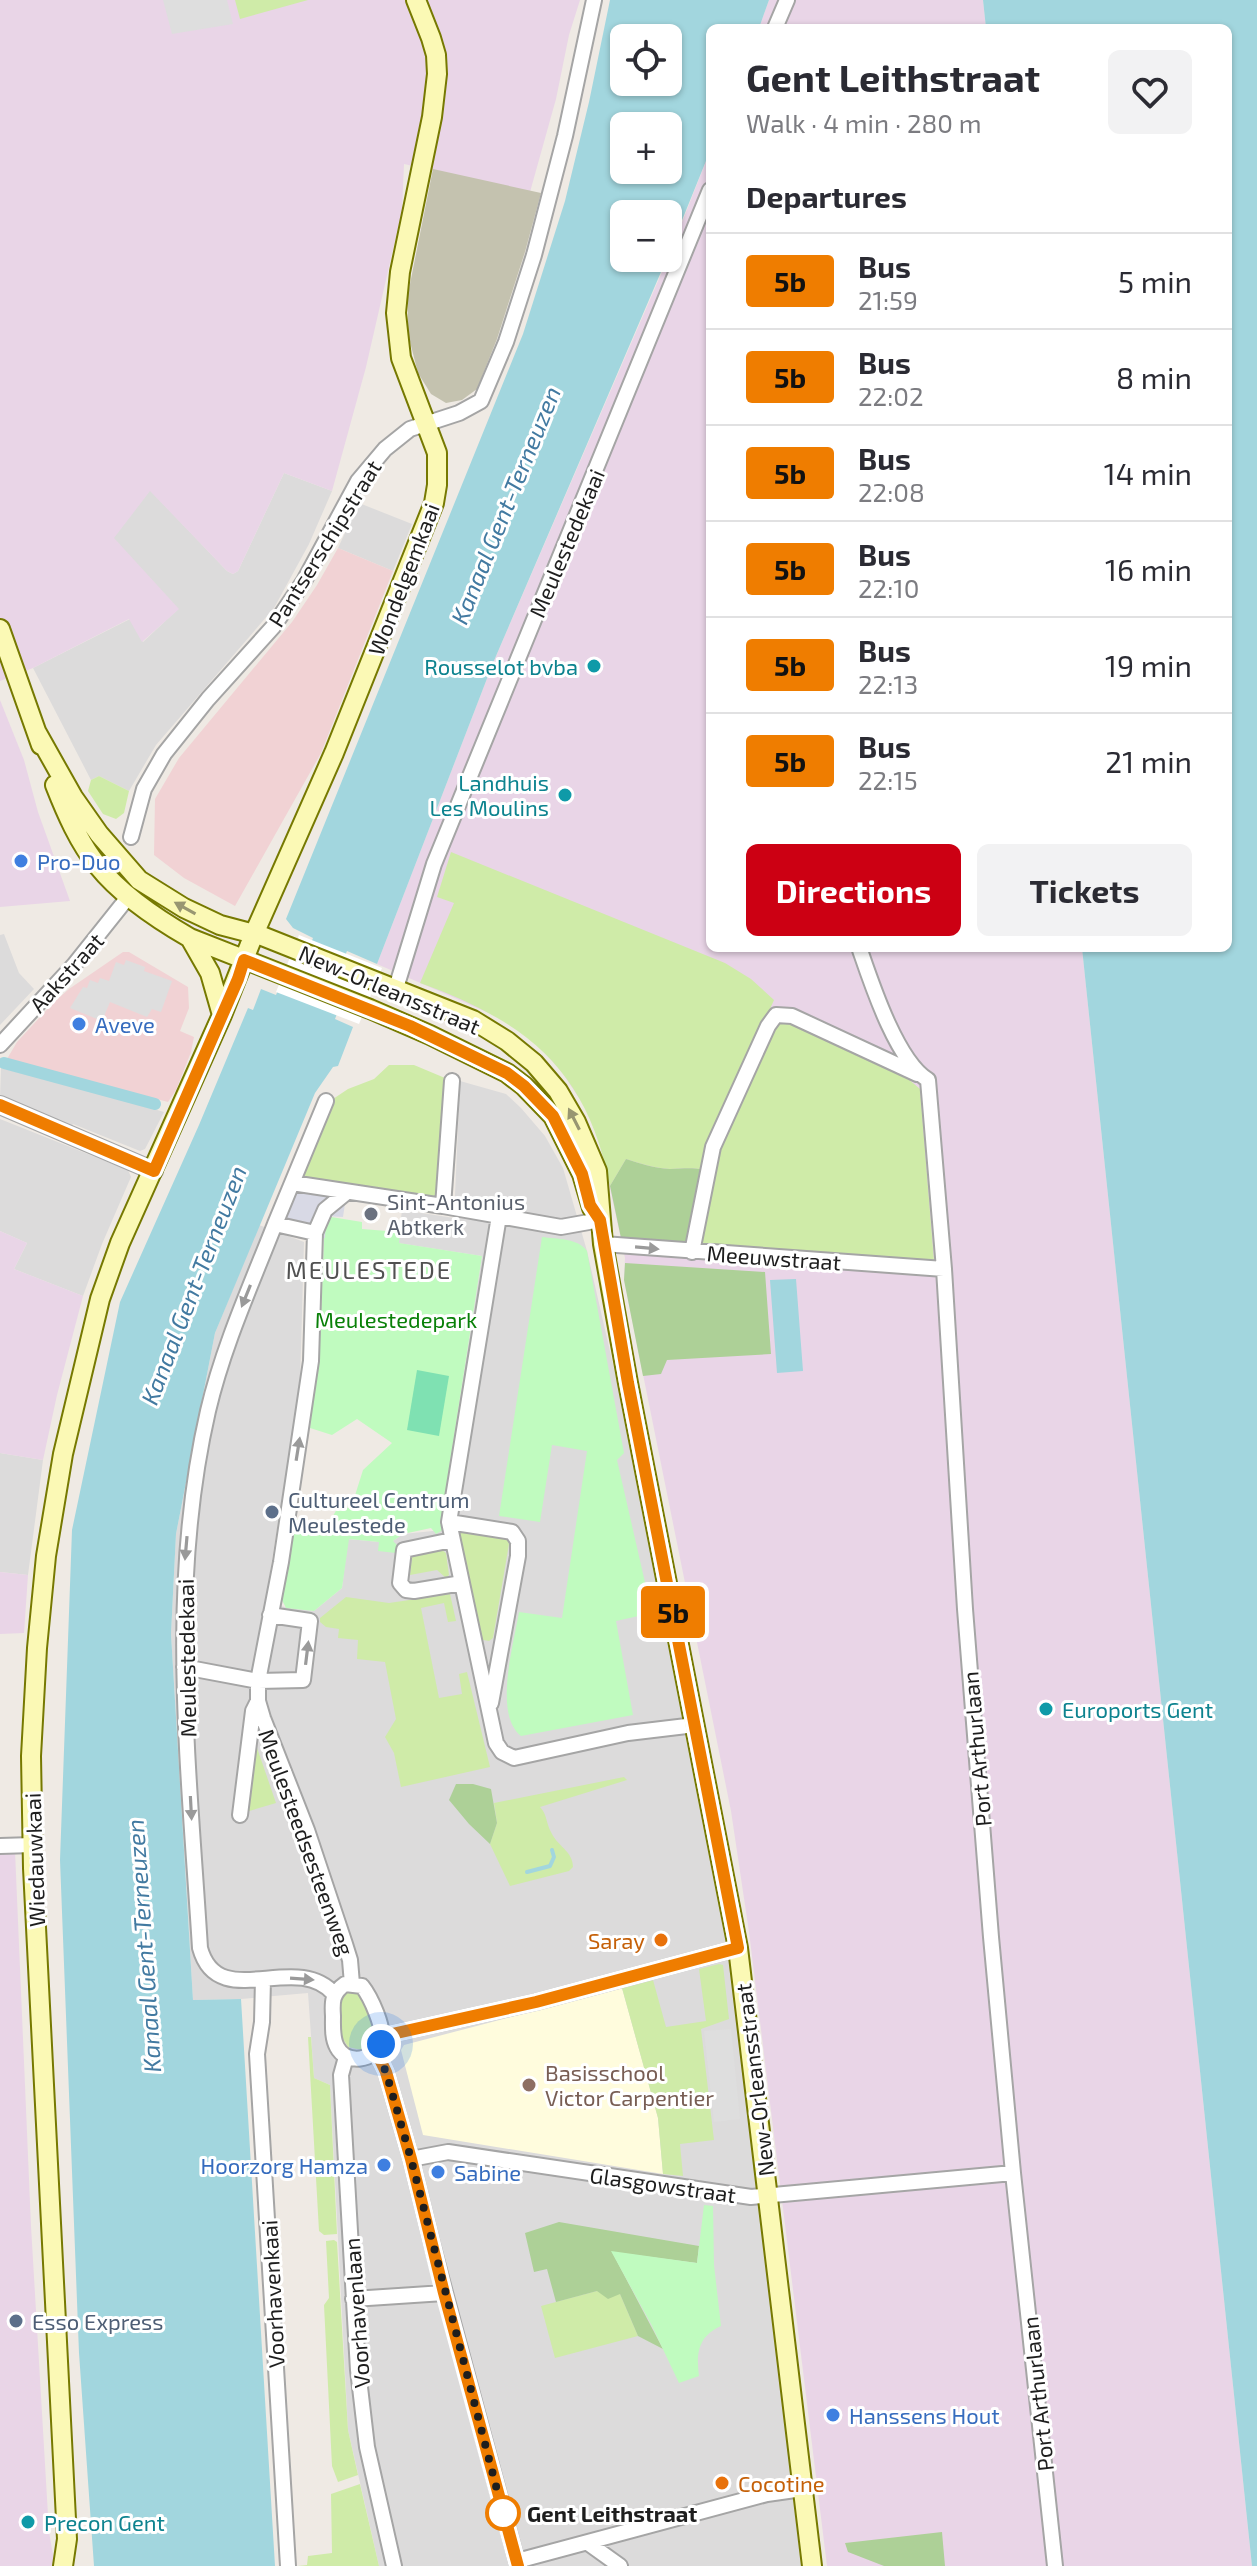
<!DOCTYPE html>
<meta charset="utf-8">
<style>
body{margin:0;font-family:"Exo 2",sans-serif;background:#f2f2f3;color:#2b2b33;height:100vh;display:flex;flex-direction:column;font-size:30px;white-space:nowrap}
*{box-sizing:border-box;margin:0}
p{font-size:26px;color:#7c7c81}
.icon{flex:none;width:44px;height:44px;fill:none;stroke:currentColor;stroke-width:2;stroke-linecap:round;stroke-linejoin:round}
.map{position:relative;flex:1;overflow:hidden}
.panel{position:absolute;left:706px;top:24px;width:526px;height:928px;display:flex;flex-direction:column;background:#fff;border-radius:12px;box-shadow:0 2px 6px #0004}
.panel>*{flex:none}
.badge{padding:0 16px;border-radius:6px;font-size:28px;line-height:52px}
.controls{position:absolute;left:610px;top:24px;display:grid;gap:16px}
.controls a{display:grid;place-items:center;width:72px;height:72px;border-radius:12px;background:#fff;box-shadow:0 2px 6px #0004;font-size:40px}
.you{position:absolute;width:40px;height:40px;margin:-20px;border:6px solid #fff;border-radius:50%;background:#1a73e8;box-shadow:0 0 0 12px #1a73e833}
.map>.badge{position:absolute;translate:-50% -50%;box-shadow:0 0 0 4px #fff}
h2{padding:0 40px;font-size:30px;line-height:72px}
.round{display:grid;place-items:center;flex:none;width:84px;height:84px;border-radius:12px;background:#f2f2f3}
.summary{display:flex;align-items:center;justify-content:space-between;height:136px;padding:0 40px}
h1{font-size:38px;font-weight:700;line-height:60px}
.button{display:flex;gap:16px;margin-top:auto;padding:16px 40px}
.button a{flex:1;height:92px;border-radius:12px;background:#cc0013;color:#fff;font-size:32px;font-weight:700;line-height:92px;text-align:center}
.button a+a{background:#f2f2f3;color:#2b2b33}
ul{padding:0;list-style:none}
li{display:flex;align-items:center;gap:24px;height:96px;padding:0 40px;border-top:2px solid #e1e1e2}
li div{flex:1}
li b{display:block;font-size:30px}
li em{font-style:normal}
li .badge{min-width:88px;font-weight:700;text-align:center}
.map>svg:first-child{display:block}
.residential{fill:#dcdbdb}
.commercial{fill:#f1d2d4}
.industrial{fill:#e9d5e7}
.education{fill:#fffcdd}
.construction{fill:#c4c2af}
.grass{fill:#cfeba8}
.forest{fill:#add097}
.park{fill:#c0fbbf}
.pitch{fill:#7fe1b2}
.parking{fill:#dedede}
.plaza{fill:#d8d9e5}
.water{fill:#a2d6de;fill-rule:evenodd}
.pier{fill:#fff}
.lines{fill:none;stroke-linecap:round;stroke-linejoin:round}
.stream{stroke:#a2d6de;stroke-width:4}
.canal{stroke:#a2d6de;stroke-width:12}
.minor-casing{stroke:#a5a5a5;stroke-width:18}
.tertiary-casing{stroke:#a5a5a5;stroke-width:20}
.secondary-casing{stroke:#767901;stroke-width:22}
.minor{stroke:#fff;stroke-width:14}
.tertiary{stroke:#fff;stroke-width:16}
.secondary{stroke:#fbf9b5;stroke-width:18}
.oneway{fill:#989671}
.oneway2{fill:#9a9a9a}
.line-casing{stroke:#fff;stroke-width:18}
.line{stroke:#ef7d00;stroke-width:12}
.walk{stroke:#1e1e1e;stroke-width:8;stroke-dasharray:0 14.4}
.culture-dot{fill:#0f9aa8;stroke:#fff;stroke-width:3}
.shop-dot{fill:#3f7fe0;stroke:#fff;stroke-width:3}
.worship-dot{fill:#6b7280;stroke:#fff;stroke-width:3}
.service-dot{fill:#5c6f8a;stroke:#fff;stroke-width:3}
.food-dot{fill:#e8710a;stroke:#fff;stroke-width:3}
.education-dot{fill:#8d6e63;stroke:#fff;stroke-width:3}
.stop-dot{fill:#fff;stroke:#ef7d00;stroke-width:4}
.labels{text-anchor:middle;dominant-baseline:central;stroke-width:6;stroke-linejoin:round;paint-order:stroke}
.street-label{font-size:22px;fill:#1e1e1e;stroke:#fff}
.culture-label{font-size:22px;fill:#0d838f;stroke:#fff;text-anchor:end}
.shop-label{font-size:22px;fill:#366cbe;stroke:#fff;text-anchor:start}
.worship-label{font-size:22px;fill:#5b616d;stroke:#fff;text-anchor:start}
.park-label{font-size:22px;fill:#098008;stroke:#fff}
.service-label{font-size:22px;fill:#4e5e75;stroke:#fff;text-anchor:start}
.food-label{font-size:22px;fill:#c56008;stroke:#fff;text-anchor:end}
.education-label{font-size:22px;fill:#785e54;stroke:#fff;text-anchor:start}
.stop-label{font-size:22px;font-weight:bold;fill:#1e1e1e;stroke:#fff;text-anchor:start}
.water-label{font-size:24px;font-style:italic;fill:#427aa1;stroke:#fff}
.neighbourhood-label{font-size:24px;letter-spacing:2px;fill:#515151;stroke:#fff}
</style>
<div class="map">
<svg width="1257" height="2566" viewBox="0 0 1257 2566">
<rect width="100%" height="100%" fill="#efeae4"/>
<path class="residential" d="M284 473 332 491 309 544 274 608 156 745 129 791 99 776 91 780 33 668 130 619 143 642 178 609 113 538 150 490 227 571 233 574 238 571Z
M359 503 412 524 393 571 338 548Z
M4 934 19 973 34 989 0 1025V935Z
M1 1068 107 1095 164 1112 145 1149 140 1151 73 1124 71 1128 0 1098Z
M460 1081 506 1094 521 1108 545 1136 563 1168 587 1251 626 1421 668 1643 729 1939 801 2566H379L348 2430 330 2085 314 2078 308 1993 241 1999 193 2000 171 1634 176 1534 215 1333 259 1225 304 1242 300 1384 265 1604 314 1611 342 1588 348 1539 379 1542 393 1541 403 1534 443 1530 441 1520 482 1256 398 1243 402 1210 454 1218Z
M0 1119 128 1170 131 1177 102 1244 83 1296 14 1269 27 1243 0 1231Z
M0 1453 43 1460 28 1575 0 1572Z"/>
<path class="commercial" d="M338 548 393 571 321 753 235 906 184 878 154 855 155 799 179 758 292 622 317 585Z
M123 952H129L188 987 189 1008 180 1031 194 1037 191 1052 176 1090 168 1102 7 1059 17 1042 54 1002 69 989Z"/>
<path class="industrial" d="M0 0H580L569 35 556 99 530 192 404 164 402 210 366 367 332 491 284 473 238 571 233 574 227 571 150 491 114 538 179 609 142 642 129 619 33 668 0 681Z
M769 0H983L986 28H759Z
M710 151V948H1082L1252 2566H827L749 1932 731 1811 624 1280 625 1258 599 1137 585 1107 561 1071 534 1041 498 1017 377 964 493 663 668 258Z
M0 700 24 760 38 812 70 901 0 907Z
M0 1231 27 1243 14 1269 83 1296 57 1395 43 1460 0 1453Z
M0 1572 28 1575 24 1633 0 1634Z
M15 1851 31 2226 49 2532 55 2566H0V1852Z"/>
<path class="education" d="M622 1988 658 2118 663 2174 423 2135 401 2050 404 2045Z"/>
<path class="construction" d="M433 169 541 193 525 252 497 339 477 389 462 400 446 403 431 394 418 373 408 334V294Z"/>
<path class="grass" d="M235 0H308L240 19Z
M99 776 129 791 124 813 116 819 103 814 88 791 91 780Z
M451 852 725 963 751 979 774 1000 709 1146 703 1170C691 1167 682 1169 670 1169 655 1168 641 1164 626 1159L610 1186C587 1069 527 1022 420 983L454 903 437 897Z
M781 1021 797 1024 906 1077 920 1089 934 1261 701 1245 720 1145 776 1023Z
M389 1065H414L445 1078 438 1201 301 1179 327 1103 348 1089 374 1079Z
M466 1528 506 1536 509 1544 493 1638 489 1641 478 1639 457 1532Z
M442 1550 446 1553 449 1575 446 1578 437 1570 410 1575 412 1556Z
M450 1594 456 1621 448 1622 444 1603 421 1608 439 1698 462 1694 459 1674 467 1672 490 1767 401 1787 394 1753 385 1737 396 1719 385 1662 357 1659 358 1640 338 1638 339 1629 326 1627 320 1622V1618L346 1597 389 1603Z
M255 1742 276 1803 246 1812Z
M624 1777 627 1780 540 1807C547 1814 546 1823 551 1832 557 1846 573 1851 573 1867L569 1871 510 1886 490 1844 497 1823 494 1803Z
M719 1964 723 1965 729 2019 701 2029 714 2140 680 2144 683 2176 663 2174 658 2118 622 1988 653 1980 666 2027 706 2021 699 1969Z
M347 1991 358 1992 362 1996 374 2031 373 2041 362 2050 348 2047 342 2037 340 1999Z
M308 2037H311L314 2078 330 2085 337 2234 324 2235 319 2231Z
M334 2240 337 2242 348 2430 358 2475 338 2482 332 2466 324 2305 329 2298 326 2241Z
M597 2291 620 2294 638 2336 555 2358 541 2306Z
M360 2484 379 2566H298L307 2565 308 2556 332 2553 331 2494Z"/>
<path class="forest" d="M626 1159C641 1164 654 1168 670 1169 682 1169 691 1167 703 1170L688 1244 621 1238 610 1186Z
M625 1263 765 1272 771 1354 667 1360 661 1374 643 1376 624 1280Z
M456 1784H473L491 1789 497 1823 490 1844 469 1824 449 1800Z
M559 2222 699 2246 697 2263 612 2252 663 2349 638 2336 620 2294 608 2299 597 2291 556 2302 547 2269 534 2272 525 2233Z
M942 2532 945 2566H884L848 2552 845 2543Z"/>
<path class="park" d="M325 1216 362 1222V1229L400 1232 399 1243 482 1256 441 1520 443 1530 436 1534 431 1528 403 1534 393 1541 399 1547 396 1553 378 1551 379 1542 349 1539 342 1588 314 1611 286 1608 282 1600 296 1519 328 1525 338 1507 351 1508 363 1470 392 1443 357 1419 332 1435 310 1428 320 1338Z
M542 1237C557 1239 578 1238 587 1251L624 1453 617 1460 652 1613 616 1621 633 1715 521 1736C493 1714 514 1643 519 1612L562 1618 587 1451 552 1445 540 1522 499 1516Z
M704 2205 713 2206 714 2265 721 2326C698 2336 696 2354 699 2376L679 2383 651 2324 611 2251 697 2263Z"/>
<path class="pitch" d="M417 1370 449 1376 439 1436 407 1430Z"/>
<path class="parking" d="M163 0H227L233 24 172 34Z
M126 960 145 967 144 971 172 981 161 1012 152 1009 147 1017 110 1002 102 1021 70 1008 83 987 87 988 90 980 98 983 100 978 109 981 116 962 124 965Z
M731 2029 740 2119 714 2122 704 2031Z"/>
<path class="plaza" d="M290 1180 347 1190 343 1217 326 1216 325 1238 300 1239 271 1228Z"/>
<path class="water" d="M610 0H769L759 28H710V151L668 255V214H624V258H667L493 663 377 964 347 951 324 1006 338 1011 335 1019 353 1027 338 1066 333 1067 315 1093 215 1333 176 1534 171 1634 193 2000 241 1999 275 2566H94L79 2353 60 1860 72 1530 120 1302 199 1125 248 1008 253 1010 261 989 276 995 279 988 291 992 313 938 293 928 286 919 523 334 565 201 589 102ZM624 38H668V82H624ZM624 126H668V170H624Z
M983 0H1257V2566H1252L1082 948H1228V28H986Z
M796 1279 803 1371 777 1373 770 1280Z"/>
<path class="pier" d="M299 935 382 968 359 1024 276 992Z"/>
<g class="lines">
<path class="stream" d="M527 1872 550 1866 554 1857 552 1850"/>
<path class="canal" d="M4 1063 155 1104"/>
<defs>
<path id="minor" d="M775 28 787 0
M131 837 144 789 164 754 208 699 273 627 304 581 358 481 385 449 410 429 459 413 481 401 506 342 534 255 565 136 594 0
M860 950C872 985 897 1061 928 1080L944 1269 965 1609 991 1937 1013 2173 1055 2566
M396 988 434 864 710 190
M0 1045 74 965 129 896
M292 1183 326 1101
M347 1192 325 1210 315 1233 311 1361 281 1562 258 1681V1701L263 1718 307 1830 345 1944 350 1960 352 1984
M443 1206 452 1081
M499 1216 449 1522 496 1743 502 1752 514 1758 628 1733 695 1725
M275 1224C251 1285 223 1347 208 1411 167 1588 189 1769 200 1948 218 2014 296 1950 334 1994
M315 1233 275 1224 292 1183 443 1206 561 1227 600 1220
M603 1244 944 1269
M692 1252 713 1147 768 1026 776 1015 792 1016 917 1074
M449 1522 512 1532 518 1541V1556L491 1703
M452 1540 404 1550 400 1583 406 1590 414 1591 462 1583
M184 1667 258 1681 303 1680 310 1621 270 1615
M240 1815 253 1711 258 1701
M0 1846 33 1845
M263 1979 262 2022 257 2054 288 2566
M345 1984 362 1986C370 1996 386 2029 381 2043 375 2061 346 2065 337 2047 332 2038 333 2026 333 2016 332 2002 332 1993 345 1984Z
M383 2036 536 2002 738 1948
M376 2051 386 2072 411 2159 432 2244 518 2566
M346 2057 341 2075 358 2370 367 2447 394 2566
M411 2159 448 2152 751 2197 1013 2173
M353 2299 444 2293
M588 2543 620 2566
M517 2561 767 2494 802 2489"/>
<path id="tertiary" d="M0 1105 154 1171"/>
<path id="secondary" d="M0 629 41 745
M37 733 73 797 99 834 139 880 184 908 220 925 262 936 473 1020 507 1041 534 1063 558 1091 576 1122 597 1171 603 1244 628 1383 738 1948 812 2566
M55 785C66 813 79 843 98 866 122 896 157 919 190 938L370 1009 430 1035 507 1073 524 1086 553 1116 582 1174 592 1208
M190 938 210 973 222 1015
M63 2566 67 2539 33 1868 31 1756 37 1648 46 1556 63 1454 100 1299 120 1243 222 1015 254 934 334 753 434 503 437 485V453L401 358 396 313 400 272 432 117 437 74 436 55 431 38 416 0"/>
</defs>
<use href="#minor" class="minor-casing"/>
<use href="#tertiary" class="tertiary-casing"/>
<use href="#secondary" class="secondary-casing"/>
<use href="#minor" class="minor"/>
<use href="#tertiary" class="tertiary"/>
<use href="#secondary" class="secondary"/>
</g>
<defs><path id="oneway-solid" d="M-6-.8H1V-3.2L6.5 0L1 3.2V.8H-6Z" transform="scale(2)"/></defs>
<g class="oneway">
<use href="#oneway-solid" transform="translate(185 908) rotate(-151)"/>
<use href="#oneway-solid" transform="translate(574 1119) rotate(-117)"/>
</g>
<g class="oneway2">
<use href="#oneway-solid" transform="translate(647 1248) rotate(5)"/>
<use href="#oneway-solid" transform="translate(246 1296) rotate(112)"/>
<use href="#oneway-solid" transform="translate(298 1449) rotate(-81)"/>
<use href="#oneway-solid" transform="translate(186 1548) rotate(95)"/>
<use href="#oneway-solid" transform="translate(307 1653) rotate(-83)"/>
<use href="#oneway-solid" transform="translate(191 1808) rotate(87)"/>
<use href="#oneway-solid" transform="translate(302 1979) rotate(4)"/>
</g>
<g class="lines">
<defs>
<path id="line" d="M0 1105 154 1171 238 979 244 960 410 1026 507 1073 524 1086 553 1116 582 1174 590 1205 600 1220 628 1383 738 1948 536 2002 383 2036 376 2051 386 2072 411 2159 444 2293 518 2566"/>
</defs>
<use href="#line" class="line-casing"/>
<use href="#line" class="line"/>
<path class="walk" d="M381 2044 376 2051 386 2072 411 2159 503 2513"/>
</g>
<g class="culture-dot">
<circle cx="594" cy="666" r="8"/>
<circle cx="565" cy="795" r="8"/>
<circle cx="1046" cy="1709" r="8"/>
<circle cx="28" cy="2522" r="8"/>
</g>
<g class="shop-dot">
<circle cx="21" cy="861" r="8"/>
<circle cx="79" cy="1024" r="8"/>
<circle cx="384" cy="2165" r="8"/>
<circle cx="438" cy="2172" r="8"/>
<circle cx="833" cy="2415" r="8"/>
</g>
<circle class="worship-dot" cx="371" cy="1214" r="8"/>
<g class="service-dot">
<circle cx="272" cy="1512" r="8"/>
<circle cx="16" cy="2321" r="8"/>
</g>
<g class="food-dot">
<circle cx="661" cy="1940" r="8"/>
<circle cx="722" cy="2483" r="8"/>
</g>
<circle class="education-dot" cx="529" cy="2085" r="8"/>
<circle class="stop-dot" cx="503" cy="2513" r="16"/>
<g class="labels">
<g class="street-label">
<text transform="translate(324 543) rotate(-58)">Pantserschipstraat</text>
<text transform="translate(566 543) rotate(-67)">Meulestedekaai</text>
<text transform="translate(403 579) rotate(-69)">Wondelgemkaai</text>
<text transform="translate(66 972) rotate(-48)">Aakstraat</text>
<text transform="translate(390 989) rotate(23)">New-Orleansstraat</text>
<text transform="translate(774 1257) rotate(4)">Meeuwstraat</text>
<text transform="translate(186 1658) rotate(-91)">Meulestedekaai</text>
<text transform="translate(976 1749) rotate(-95)">Port Arthurlaan</text>
<text transform="translate(307 1842) rotate(70)">Meulesteedsesteenweg</text>
<text transform="translate(34 1860) rotate(-92)">Wiedauwkaai</text>
<text transform="translate(754 2080) rotate(-97)">New-Orleansstraat</text>
<text transform="translate(663 2184) rotate(8)">Glasgowstraat</text>
<text transform="translate(272 2294) rotate(-93)">Voorhavenkaai</text>
<text transform="translate(356 2313) rotate(-94)">Voorhavenlaan</text>
<text transform="translate(1037 2394) rotate(-96)">Port Arthurlaan</text>
</g>
<g class="culture-label">
<text x="578" y="666">Rousselot bvba</text>
<text x="549" y="782">Landhuis<tspan x="549" dy="25">Les Moulins</tspan></text>
<text x="1062" y="1709" text-anchor="start">Euroports Gent</text>
<text x="44" y="2522" text-anchor="start">Precon Gent</text>
</g>
<g class="shop-label">
<text x="37" y="861">Pro-Duo</text>
<text x="95" y="1024">Aveve</text>
<text x="368" y="2165" text-anchor="end">Hoorzorg Hamza</text>
<text x="454" y="2172">Sabine</text>
<text x="849" y="2415">Hanssens Hout</text>
</g>
<g class="worship-label">
<text x="387" y="1201">Sint-Antonius<tspan x="387" dy="25">Abtkerk</tspan></text>
</g>
<g class="park-label">
<text x="396" y="1319">Meulestedepark</text>
</g>
<g class="service-label">
<text x="288" y="1499">Cultureel Centrum<tspan x="288" dy="25">Meulestede</tspan></text>
<text x="32" y="2321">Esso Express</text>
</g>
<g class="food-label">
<text x="645" y="1940">Saray</text>
<text x="738" y="2483" text-anchor="start">Cocotine</text>
</g>
<g class="education-label">
<text x="545" y="2072">Basisschool<tspan x="545" dy="25">Victor Carpentier</tspan></text>
</g>
<g class="stop-label">
<text x="527" y="2513">Gent Leithstraat</text>
</g>
<g class="water-label">
<text transform="translate(505 505) rotate(-68)">Kanaal Gent-Terneuzen</text>
<text transform="translate(193 1285) rotate(-69)">Kanaal Gent-Terneuzen</text>
<text transform="translate(143 1946) rotate(-94)">Kanaal Gent-Terneuzen</text>
</g>
<g class="neighbourhood-label">
<text x="369" y="1269">MEULESTEDE</text>
</g>
</g>
</svg>
<div class="controls">
<a><svg class="icon" aria-label="locate" viewBox="0 0 24 24"><circle cx="12" cy="12" r="6"/><path d="M12 2v4M12 18v4M2 12h4M18 12h4"/></svg></a>
<a>+</a>
<a>−</a>
</div>
<div class="you" style="left:381px;top:2044px"></div>
<b class="badge" style="left:673px;top:1612px;background:#ef7d00;color:#111">5b</b>
<section class="panel">
<div class="summary"><div><h1>Gent Leithstraat</h1><p>Walk · 4 min · 280 m</p></div><a class="round"><svg class="icon" aria-label="heart" viewBox="0 0 24 24"><path d="M12 20l-8-8c-3-5 5-10 8-4 3-6 11-1 8 4z"/></svg></a></div>
<h2>Departures</h2>
<ul>
<li><span class="badge" style="background:#ef7d00;color:#111">5b</span><div><b>Bus</b><p>21:59</p></div><em>5 min</em></li>
<li><span class="badge" style="background:#ef7d00;color:#111">5b</span><div><b>Bus</b><p>22:02</p></div><em>8 min</em></li>
<li><span class="badge" style="background:#ef7d00;color:#111">5b</span><div><b>Bus</b><p>22:08</p></div><em>14 min</em></li>
<li><span class="badge" style="background:#ef7d00;color:#111">5b</span><div><b>Bus</b><p>22:10</p></div><em>16 min</em></li>
<li><span class="badge" style="background:#ef7d00;color:#111">5b</span><div><b>Bus</b><p>22:13</p></div><em>19 min</em></li>
<li><span class="badge" style="background:#ef7d00;color:#111">5b</span><div><b>Bus</b><p>22:15</p></div><em>21 min</em></li>
</ul>
<div class="button"><a>Directions</a><a>Tickets</a></div>
</section>
</div>
